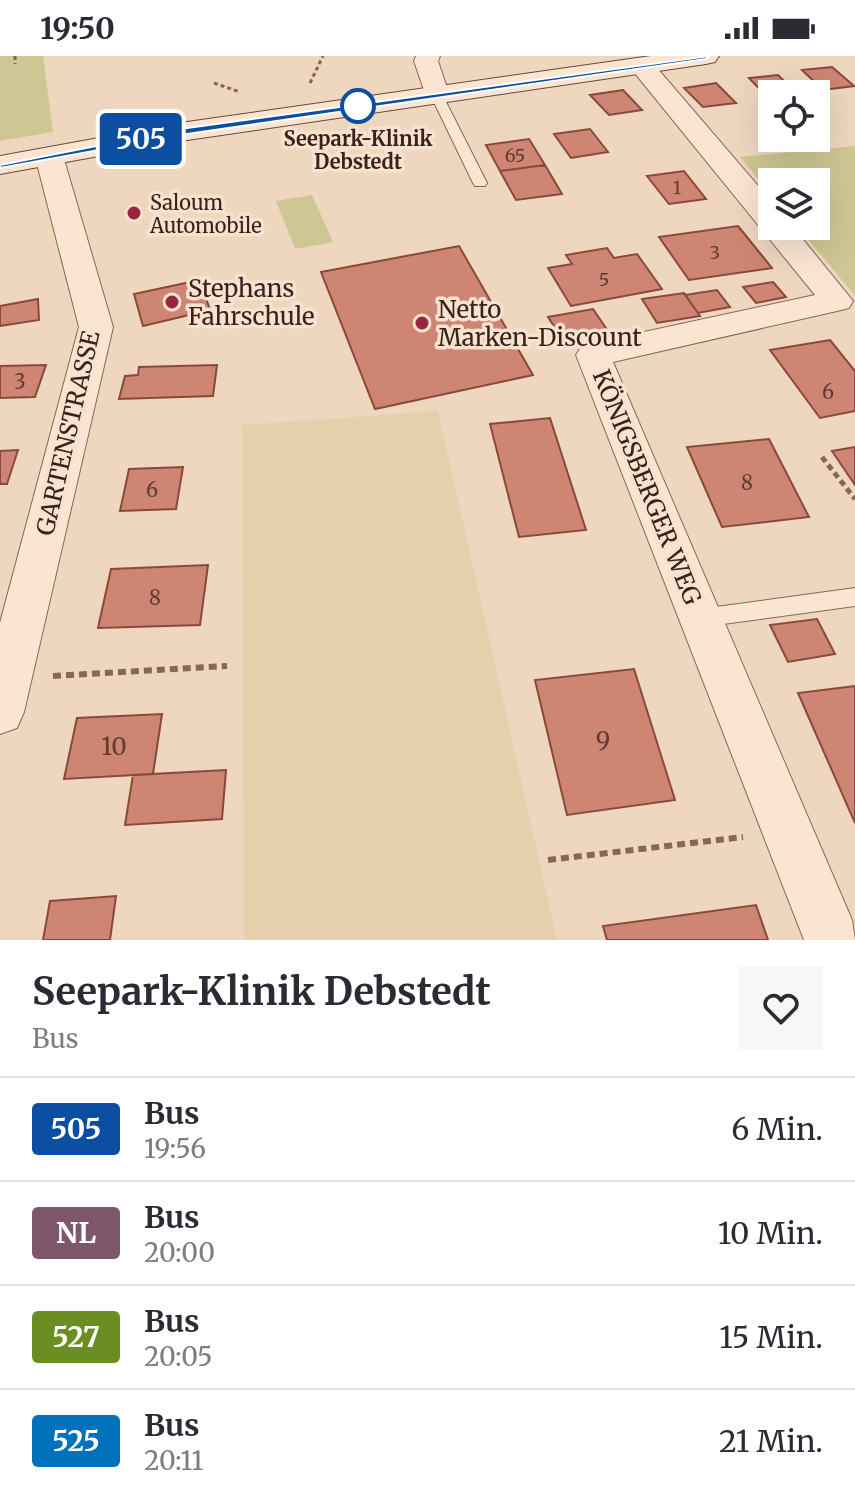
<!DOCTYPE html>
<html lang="de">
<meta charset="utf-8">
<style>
body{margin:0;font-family:Merriweather,serif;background:#f7f7f7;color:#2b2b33;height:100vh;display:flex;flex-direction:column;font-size:30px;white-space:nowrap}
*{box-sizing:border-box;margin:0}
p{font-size:26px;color:#7c7c81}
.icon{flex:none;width:44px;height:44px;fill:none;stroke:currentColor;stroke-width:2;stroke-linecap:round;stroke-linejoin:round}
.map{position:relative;height:884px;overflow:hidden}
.details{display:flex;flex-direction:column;background:#fff;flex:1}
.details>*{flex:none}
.badge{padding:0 16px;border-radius:6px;font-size:28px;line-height:52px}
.controls{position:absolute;left:758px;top:24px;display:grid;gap:16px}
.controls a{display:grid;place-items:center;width:72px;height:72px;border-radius:0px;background:#fff;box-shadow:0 8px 32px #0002;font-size:40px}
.map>.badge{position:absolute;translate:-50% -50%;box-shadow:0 0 0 4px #fff}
.round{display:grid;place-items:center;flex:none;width:84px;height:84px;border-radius:0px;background:#f7f7f7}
.summary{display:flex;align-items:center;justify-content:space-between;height:136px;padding:0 32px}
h1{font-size:38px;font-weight:700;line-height:60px}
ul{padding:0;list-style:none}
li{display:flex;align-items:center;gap:24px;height:104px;padding:0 32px;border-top:2px solid #e1e1e2}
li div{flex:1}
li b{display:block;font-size:30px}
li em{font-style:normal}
li .badge{min-width:88px;font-weight:700;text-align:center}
.status{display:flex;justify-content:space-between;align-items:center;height:56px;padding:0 40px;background:#fff;direction:ltr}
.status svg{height:22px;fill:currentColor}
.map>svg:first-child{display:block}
.farmland{fill:#e5cfac}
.green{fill:#cec793}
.building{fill:#cf8573;stroke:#89493c;stroke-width:2}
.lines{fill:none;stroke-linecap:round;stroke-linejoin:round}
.service-casing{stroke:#896657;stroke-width:2}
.minor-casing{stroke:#896657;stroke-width:2}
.secondary-casing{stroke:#6a473a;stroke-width:2}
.path-far2{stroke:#896657;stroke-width:3;stroke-dasharray:4 3;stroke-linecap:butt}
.path-far1{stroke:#896657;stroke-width:5;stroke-dasharray:6 4;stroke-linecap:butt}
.path{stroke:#896657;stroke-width:6;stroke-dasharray:8 5;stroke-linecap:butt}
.service{fill:#fae5d2;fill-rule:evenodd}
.minor{fill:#fae5d2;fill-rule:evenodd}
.secondary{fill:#fae5d2;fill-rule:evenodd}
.line{fill:#0b4ea2;stroke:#fff;stroke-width:2}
.stop-dot{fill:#fff;stroke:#0b4ea2;stroke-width:4}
.poi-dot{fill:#9a2540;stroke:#f7e2cf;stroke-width:3}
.labels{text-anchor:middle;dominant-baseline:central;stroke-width:7;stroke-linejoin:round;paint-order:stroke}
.far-number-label{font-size:18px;fill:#5e3c32}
.far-stop-label{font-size:20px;font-weight:bold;fill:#38231c;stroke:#f7e2cf}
.far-poi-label{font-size:20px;fill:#38231c;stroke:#f7e2cf;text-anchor:start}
.number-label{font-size:20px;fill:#5e3c32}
.poi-label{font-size:24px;fill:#38231c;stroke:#f7e2cf;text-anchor:start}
.street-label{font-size:24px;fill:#38231c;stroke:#f7e2cf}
.near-number-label{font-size:24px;fill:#5e3c32}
</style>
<div class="status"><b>19:50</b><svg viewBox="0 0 49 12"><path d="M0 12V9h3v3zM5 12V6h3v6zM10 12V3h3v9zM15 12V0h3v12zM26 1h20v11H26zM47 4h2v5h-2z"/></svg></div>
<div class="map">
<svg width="855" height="884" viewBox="0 0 855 884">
<rect width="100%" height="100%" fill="#efd6bf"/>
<path class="farmland" d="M438 355 557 884H244L242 369Z"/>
<path class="green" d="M0 0H43L53 76 0 85Z
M855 90V240L797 170H816V126H772V140L740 101Z
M312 139 333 186 295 193 276 145Z"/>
<path class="building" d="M832 11 854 30 823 34 802 14Z
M778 19 797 38H772V41L768 42 749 22Z
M716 27 736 47 703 51 684 32Z
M623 34 642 54 609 59 590 39Z
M590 73 608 96 571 102 554 78Z
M529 83 545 109 500 115 486 89Z
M545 109 562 138 516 144 500 115Z
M684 115 706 143 669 148 647 120Z
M738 170 772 212 689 224 659 181Z
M459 190 533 319 375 353 321 216Z
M607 192 614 202 637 198 662 233 571 250 548 212 572 208 566 199Z
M200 224 210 254 143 270 134 238Z
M773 226 786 241 756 247 743 231Z
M717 234 730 251 698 257 685 239Z
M684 237 700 260 657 267 642 243Z
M38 243 39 264 0 270V250Z
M593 253 608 275 563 284 548 261Z
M830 284 855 315V355L820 362 770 294Z
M46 309 35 341 0 342V310Z
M217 309 213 340 119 343 125 320 138 319 139 311Z
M550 362 586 474 519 481 490 368Z
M769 383 809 461 722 471 687 391Z
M855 391V429L832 395Z
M18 394 7 428H0V395Z
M183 411 176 453 120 455 129 413Z
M208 509 200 569 98 572 111 513Z
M817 563 835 598 788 606 770 569Z
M634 613 675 744 567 759 535 624Z
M855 630V767L798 637Z
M162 658 153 718 64 723 77 662Z
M226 714 222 763 125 769 133 719Z
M116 840 110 884H43L50 845Z
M756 849 768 884H607L603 870Z"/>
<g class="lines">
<defs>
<path id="service" d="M436 34 442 38 487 127 485 130H475L473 127 430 38Z
M855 532V550L701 571 693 569 690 562 693 555 701 553Z"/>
<path id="minor" d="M416 0H440L438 5 449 38 445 43H427L414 5Z
M642 3 651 5 772 146V170H792L853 245 849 252 837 255 613 306 852 864 855 884H804L576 299 581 291 593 287 815 239 633 15 630 10 633 5Z
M49 92 59 94 63 100 113 271 24 656 17 672 0 678V567L79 271 35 100 39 94Z"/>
<path id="secondary" d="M651 0H719L715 6 706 8 187 84 0 118V100L187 66Z"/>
</defs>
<use href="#service" class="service-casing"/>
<use href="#minor" class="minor-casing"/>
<use href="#secondary" class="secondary-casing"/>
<path class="path-far2" d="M15 0V8
M214 27 240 36
M310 27 323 0"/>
<path class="path-far1" d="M822 401 855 443"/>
<path class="path" d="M53 620 227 610
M548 804 743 781"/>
<use href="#service" class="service"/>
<use href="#minor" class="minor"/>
<use href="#secondary" class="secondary"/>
</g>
<path class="line" d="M706 3 187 78 0 112V109L187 72 709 0Z"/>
<circle class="stop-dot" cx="358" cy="50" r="16"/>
<g class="poi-dot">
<circle cx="134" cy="157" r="8"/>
<circle cx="172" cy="246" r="8"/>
<circle cx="422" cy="267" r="8"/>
</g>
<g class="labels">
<g class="far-number-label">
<text x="515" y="99">65</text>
<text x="677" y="131">1</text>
<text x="715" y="196">3</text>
<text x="604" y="223">5</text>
</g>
<g class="far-stop-label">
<text x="358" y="82">Seepark-Klinik<tspan x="358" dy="23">Debstedt</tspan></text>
</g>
<g class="far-poi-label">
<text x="150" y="146">Saloum<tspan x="150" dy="23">Automobile</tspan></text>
</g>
<g class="number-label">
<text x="20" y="325">3</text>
<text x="828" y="335">6</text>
<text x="747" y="426">8</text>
<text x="152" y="433">6</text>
<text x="155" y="541">8</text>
</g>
<g class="poi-label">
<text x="188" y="232">Stephans<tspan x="188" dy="28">Fahrschule</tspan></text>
<text x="438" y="253">Netto<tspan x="438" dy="28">Marken-Discount</tspan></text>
</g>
<g class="street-label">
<text transform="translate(68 377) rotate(-77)">GARTENSTRASSE</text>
<text transform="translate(647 431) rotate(68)">KÖNIGSBERGER WEG</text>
</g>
<g class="near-number-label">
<text x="603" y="684">9</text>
<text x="114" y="690">10</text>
</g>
</g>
</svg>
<div class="controls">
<a><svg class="icon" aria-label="locate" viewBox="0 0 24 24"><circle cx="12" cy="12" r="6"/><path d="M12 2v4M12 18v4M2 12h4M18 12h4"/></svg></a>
<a><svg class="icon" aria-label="layers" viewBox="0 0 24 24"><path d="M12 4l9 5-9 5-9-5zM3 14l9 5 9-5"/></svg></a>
</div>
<b class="badge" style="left:141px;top:83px;background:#0b4ea2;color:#fff">505</b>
</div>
<section class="details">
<div class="summary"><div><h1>Seepark-Klinik Debstedt</h1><p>Bus</p></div><a class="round"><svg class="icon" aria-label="heart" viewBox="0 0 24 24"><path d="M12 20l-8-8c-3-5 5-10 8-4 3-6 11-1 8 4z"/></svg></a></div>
<ul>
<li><span class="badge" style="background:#0b4ea2;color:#fff">505</span><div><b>Bus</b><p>19:56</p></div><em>6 Min.</em></li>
<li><span class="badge" style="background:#7e576b;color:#fff">NL</span><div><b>Bus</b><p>20:00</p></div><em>10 Min.</em></li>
<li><span class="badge" style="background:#6b8e23;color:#fff">527</span><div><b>Bus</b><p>20:05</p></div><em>15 Min.</em></li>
<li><span class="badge" style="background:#0072bc;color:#fff">525</span><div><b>Bus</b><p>20:11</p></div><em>21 Min.</em></li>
</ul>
</section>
